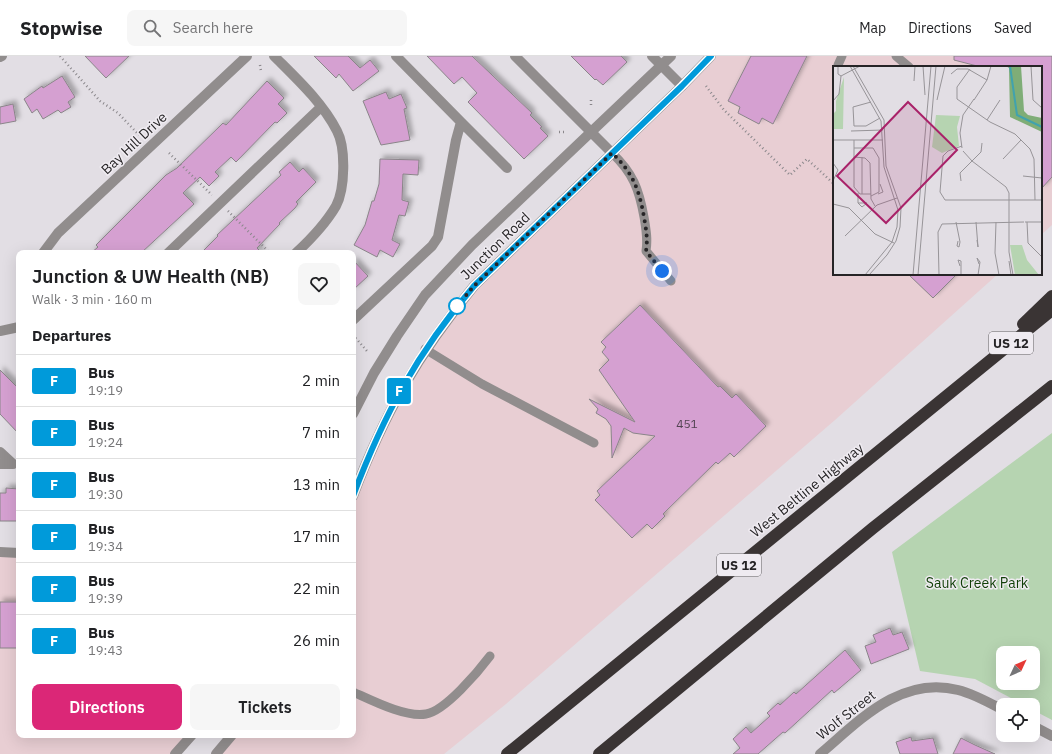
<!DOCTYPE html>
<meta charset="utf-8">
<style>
body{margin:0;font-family:"IBM Plex Sans",sans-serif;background:#f6f6f6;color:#202124;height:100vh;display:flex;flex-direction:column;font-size:15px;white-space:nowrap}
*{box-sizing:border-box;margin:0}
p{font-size:13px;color:#757577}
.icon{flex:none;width:22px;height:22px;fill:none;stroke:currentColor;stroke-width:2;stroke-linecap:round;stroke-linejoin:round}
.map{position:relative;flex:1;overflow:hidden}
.side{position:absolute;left:16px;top:194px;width:340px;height:488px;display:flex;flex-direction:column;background:#fff;border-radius:8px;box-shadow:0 4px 16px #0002}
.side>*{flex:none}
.badge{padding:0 8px;border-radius:3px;font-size:14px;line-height:26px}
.needle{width:26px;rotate:46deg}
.tools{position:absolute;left:996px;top:590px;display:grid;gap:8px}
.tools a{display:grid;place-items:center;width:44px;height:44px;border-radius:8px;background:#fff;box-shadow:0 4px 16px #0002;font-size:20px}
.you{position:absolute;width:20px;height:20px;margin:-10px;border:3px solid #fff;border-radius:50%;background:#1a73e8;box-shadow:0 0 0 6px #1a73e833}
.map>.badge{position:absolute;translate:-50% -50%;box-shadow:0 0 0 2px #fff}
h2{padding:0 16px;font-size:15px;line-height:36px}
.round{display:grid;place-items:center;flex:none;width:42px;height:42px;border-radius:8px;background:#f6f6f6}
.summary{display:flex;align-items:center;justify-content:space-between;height:68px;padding:0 16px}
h1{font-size:19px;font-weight:600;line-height:30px}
.primary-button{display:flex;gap:8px;margin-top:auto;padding:8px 16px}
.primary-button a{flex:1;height:46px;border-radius:8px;background:#db2777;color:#fff;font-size:16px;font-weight:600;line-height:46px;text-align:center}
.primary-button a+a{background:#f6f6f6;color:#202124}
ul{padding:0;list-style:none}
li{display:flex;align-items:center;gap:12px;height:52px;padding:0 16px;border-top:1px solid #e0e0e0}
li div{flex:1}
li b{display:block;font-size:15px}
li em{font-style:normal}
li .badge{min-width:44px;font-weight:700;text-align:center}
header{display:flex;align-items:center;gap:24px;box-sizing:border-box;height:56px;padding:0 20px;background:#fff;border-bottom:1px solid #e0e0e0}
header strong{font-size:19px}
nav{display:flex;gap:22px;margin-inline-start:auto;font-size:14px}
.search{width:280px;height:36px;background:#f6f6f6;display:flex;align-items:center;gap:10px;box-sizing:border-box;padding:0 14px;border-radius:8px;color:#757577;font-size:15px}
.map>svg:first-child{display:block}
.commercial{fill:#e8ced3}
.green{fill:#b6d4b1;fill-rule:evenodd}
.building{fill:#d5a0d1;stroke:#8a8589;filter:url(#shadow)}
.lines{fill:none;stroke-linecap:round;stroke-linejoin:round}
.path{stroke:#8a878b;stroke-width:2.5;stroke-dasharray:1 3;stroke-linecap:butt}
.service{stroke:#918d8d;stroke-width:9}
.minor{stroke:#918d8d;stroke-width:10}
.tertiary{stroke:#918d8d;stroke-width:10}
.motorway{stroke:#3a3434;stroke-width:12}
.line-casing{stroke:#fff;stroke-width:9}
.line{stroke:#009ada;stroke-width:6}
.walk{stroke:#262426;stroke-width:4;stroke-dasharray:0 7.2}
.stop-dot{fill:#fff;stroke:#009ada;stroke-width:2}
.labels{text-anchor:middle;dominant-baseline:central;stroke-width:3;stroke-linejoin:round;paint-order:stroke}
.number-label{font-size:12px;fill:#524351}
.shield{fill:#efebf1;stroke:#626063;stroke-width:1}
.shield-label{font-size:13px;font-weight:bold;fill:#262426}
.street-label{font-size:14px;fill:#262426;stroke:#efebf1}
.park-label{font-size:14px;fill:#103f07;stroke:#efebf1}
.inset-river{fill:none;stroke:#41a2ae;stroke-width:2}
.inset-road{fill:none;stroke:#979498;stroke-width:1}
.view{fill:#a92269;fill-opacity:0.15;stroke:#a92269;stroke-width:2}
.inset-edge{fill:none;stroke:#262426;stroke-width:2}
</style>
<header>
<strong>Stopwise</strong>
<div class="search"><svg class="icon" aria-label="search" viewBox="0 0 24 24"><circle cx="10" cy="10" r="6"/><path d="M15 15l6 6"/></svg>Search here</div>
<nav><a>Map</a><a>Directions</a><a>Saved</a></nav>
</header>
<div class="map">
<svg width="1052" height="698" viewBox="0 0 1052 698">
<defs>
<filter id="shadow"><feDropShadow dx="3.5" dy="-3.5" stdDeviation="2" flood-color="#0004"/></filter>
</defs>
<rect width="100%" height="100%" fill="#e2dee4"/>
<path class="commercial" d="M711 0H1052V169L1041 179V11H834V218H998L835 364 506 648 444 698H216L232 679H353V440L376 382 448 261Z
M0 496 19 497V679H192L175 698H0Z"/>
<path class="green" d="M1052 377V664L1033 654V649H1024L975 623 920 615 892 496ZM1003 597H1033V627H1003Z"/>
<path class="building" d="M85 0H129L106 22Z
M314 0H348L360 12 370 4 379 15 353 35 339 18 336 22Z
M427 0H472L532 57 530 59 542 71 540 72 548 80 524 103 468 46 477 37 462 21 454 28Z
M571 0H621L627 6 603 29 596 23 595 24Z
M751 0H807L773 68 762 62 759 68 738 57 740 51 728 45Z
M954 0H1052V121L1041 133V11H981L954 4Z
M62 20 75 41 68 46 71 51 61 57 58 54 43 63 37 53 32 57 24 43 42 30 43 32Z
M267 25 284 42 278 48 287 57 277 67 275 66 236 106 231 101 215 116 219 120 209 130 200 121 183 137 194 148 141 197H91L98 191 96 189 166 119 177 112 223 67 226 69Z
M386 36 389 43 401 38 407 52 404 53 410 84 381 89 363 45Z
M13 48 16 65 0 68V51Z
M380 103 419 104 418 119 403 118 402 144 409 146 405 160 399 159 392 184 400 188 393 201 380 194 377 201 354 189 365 169 372 145H374L379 128Z
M290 106 299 116 303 112 316 126 296 146 298 148 295 152 279 167 280 168 257 192 262 197H201L218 180 217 179 281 119 279 116Z
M353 204 368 220 353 234Z
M908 218H957L933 242Z
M640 249 718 331 720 330 732 342 736 338 766 370 734 401 730 397 718 408 716 406 663 458 665 460 652 473 647 468 632 482 595 444 600 439 597 435 655 380 633 377 624 372 612 402 611 370 606 363 596 357 598 353 589 343 635 366 599 314 609 304 602 296 606 291 601 286Z
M0 314 19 333V378L0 358Z
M6 432 19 433V465H0V437H6Z
M0 546H19V592H0Z
M890 572 893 579 902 576 909 593 871 608 865 590 876 586 873 579Z
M845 594 861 614 834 637 832 634 785 677 783 676 758 698H733L740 692 733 683 746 671 751 677 770 660 767 657 778 647 780 649 794 636 796 638Z
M911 681 912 685 933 682 938 698H900L896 686Z
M961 682 975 689 995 698H953Z"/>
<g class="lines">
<path class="path" d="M60 0 100 45 118 57 139 79
M260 9 261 15
M706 30 724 54 790 119 807 103 834 128
M591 44V52
M559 76H566
M169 97 212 139
M228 155 270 197
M353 279 367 295"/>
<path class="service" d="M896 0 909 11
M838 9 842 0
M612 97C633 117 639 133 644 161 646 173 648 183 646 195L671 225
M425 293 482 328 594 387
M353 636C371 644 406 662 426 658 445 655 478 616 490 600"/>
<path class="minor" d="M274 0C297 23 322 46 337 75 346 92 345 133 336 150 326 167 310 184 296 197
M515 0 612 97
M652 0 682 30
M0 1 2 0
M461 66 507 112
M43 197 58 177 247 0
M168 197 321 51
M353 264 432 190 438 181 456 84 461 66 396 0
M0 275 19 271
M0 396 13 408H0
M0 496 19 497
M1033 670 1052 680
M820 698C859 665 901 619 958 634 974 638 988 646 1003 654"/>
<path class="tertiary" d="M353 358 374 317 397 280 425 239 472 189 671 0
M353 440C384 358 418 298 474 230L682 30 711 0
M175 698 192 679
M216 698 232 679"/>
<path class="motorway" d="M1023 268 1052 240
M507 698 1052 254
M599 698 873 472 1052 330"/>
</g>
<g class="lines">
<defs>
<path id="line" d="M353 440C384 358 417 297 474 230L682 30 711 0"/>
</defs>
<use href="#line" class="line-casing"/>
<use href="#line" class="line"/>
<path class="walk" d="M457 250 474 230 612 97C633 117 639 133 644 161 646 173 648 183 646 195L662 215"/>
</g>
<circle class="stop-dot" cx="457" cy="250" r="8"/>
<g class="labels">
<g class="number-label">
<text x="687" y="367">451</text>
</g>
<g class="shield">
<rect x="989" y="276" width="44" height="22" rx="3"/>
<rect x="717" y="498" width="44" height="22" rx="3"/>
</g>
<g class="shield-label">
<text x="1011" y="287">US 12</text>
<text x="739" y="509">US 12</text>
</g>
<g class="street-label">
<text transform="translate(134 87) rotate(-43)">Bay Hill Drive</text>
<text transform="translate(495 190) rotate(-44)">Junction Road</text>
<text transform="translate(807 434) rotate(-39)">West Beltline Highway</text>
<text transform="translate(846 659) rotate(-38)">Wolf Street</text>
</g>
<g class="park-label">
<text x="977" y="527">Sauk Creek Park</text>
</g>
</g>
<g transform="translate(833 10)">
<rect width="209" height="209" fill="#e2dee4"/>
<path d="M11 11 10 63H0V48L3 45V35ZM103 49 127 50 124 61 126 80 109 87 99 81ZM177 179H189L194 194 206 209H182Z" fill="#b6d4b1"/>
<path d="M173 0H188L191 45 195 49 209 52V66L177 51 176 2Z" fill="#7fad77"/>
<path class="inset-river" d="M177 0 184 49 209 61"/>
<path class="inset-road" d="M5 0V8L8 10 27 0M17 0 48 55 51 101 65 144 64 161 59 176 32 209M20 0 51 54 53 100 68 142 67 161 63 175 54 189 36 209M90 0 92 29M198 0 200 34 209 42M137 3 124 21V33L157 56 182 68 197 83 201 93 202 134M118 8 124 3H135L154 14M81 15 82 0M104 34 112 0M141 34 154 14 158 0M0 35 6 28 8 10M38 36 20 41 21 60H33L47 52M154 54 167 34M18 65 50 64M0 74H50M21 74V121L27 128H38M129 80 115 85 110 90 107 126 112 134H209M21 82H40L46 92V126L38 130M129 82 127 67 130 49 141 33M130 85 139 95 173 121 176 127V186L180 209M21 91 32 92 37 97 38 133 42 140M170 93 188 74M0 97 5 104 0 115M190 110 209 112M128 115 127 107 148 86 149 77M25 127V137H34L29 141 25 137M29 128V91M45 128 50 126 47 118M0 138 16 142 42 168 61 177M123 156 127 176 126 181 124 180 125 175M143 156 145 181 144 174M163 156 162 187 166 209M192 156H209M194 156 195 177 209 191M12 170 44 139 64 132M176 195 178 209M127 200 125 194 128 195V209M80 209 98 0M85 209 103 0M106 209 105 166 109 158 191 156M145 209 147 196 144 192 146 198"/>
<path class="view" d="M75 36 124 84 53 157 4 110Z"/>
<rect width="209" height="209" class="inset-edge"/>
</g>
</svg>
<div class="tools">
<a><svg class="needle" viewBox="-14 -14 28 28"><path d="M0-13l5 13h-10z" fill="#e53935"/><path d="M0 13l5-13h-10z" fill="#757577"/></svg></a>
<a><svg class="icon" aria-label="locate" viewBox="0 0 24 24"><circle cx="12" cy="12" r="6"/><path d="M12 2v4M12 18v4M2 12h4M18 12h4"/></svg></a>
</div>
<div class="you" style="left:662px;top:215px"></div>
<b class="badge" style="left:399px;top:335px;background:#009ada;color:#fff">F</b>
<section class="side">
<div class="summary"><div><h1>Junction &amp; UW Health (NB)</h1><p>Walk · 3 min · 160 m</p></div><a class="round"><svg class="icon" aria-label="heart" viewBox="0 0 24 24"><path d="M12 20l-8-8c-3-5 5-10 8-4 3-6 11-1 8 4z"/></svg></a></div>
<h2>Departures</h2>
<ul>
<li><span class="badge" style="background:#009ada;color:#fff">F</span><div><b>Bus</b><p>19:19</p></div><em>2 min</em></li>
<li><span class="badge" style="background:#009ada;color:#fff">F</span><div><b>Bus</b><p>19:24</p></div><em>7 min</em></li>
<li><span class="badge" style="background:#009ada;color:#fff">F</span><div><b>Bus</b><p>19:30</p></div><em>13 min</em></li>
<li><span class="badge" style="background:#009ada;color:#fff">F</span><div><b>Bus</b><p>19:34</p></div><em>17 min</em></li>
<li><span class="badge" style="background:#009ada;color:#fff">F</span><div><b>Bus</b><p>19:39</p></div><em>22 min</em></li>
<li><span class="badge" style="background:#009ada;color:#fff">F</span><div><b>Bus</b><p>19:43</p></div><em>26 min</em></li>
</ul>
<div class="primary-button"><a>Directions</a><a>Tickets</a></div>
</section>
</div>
